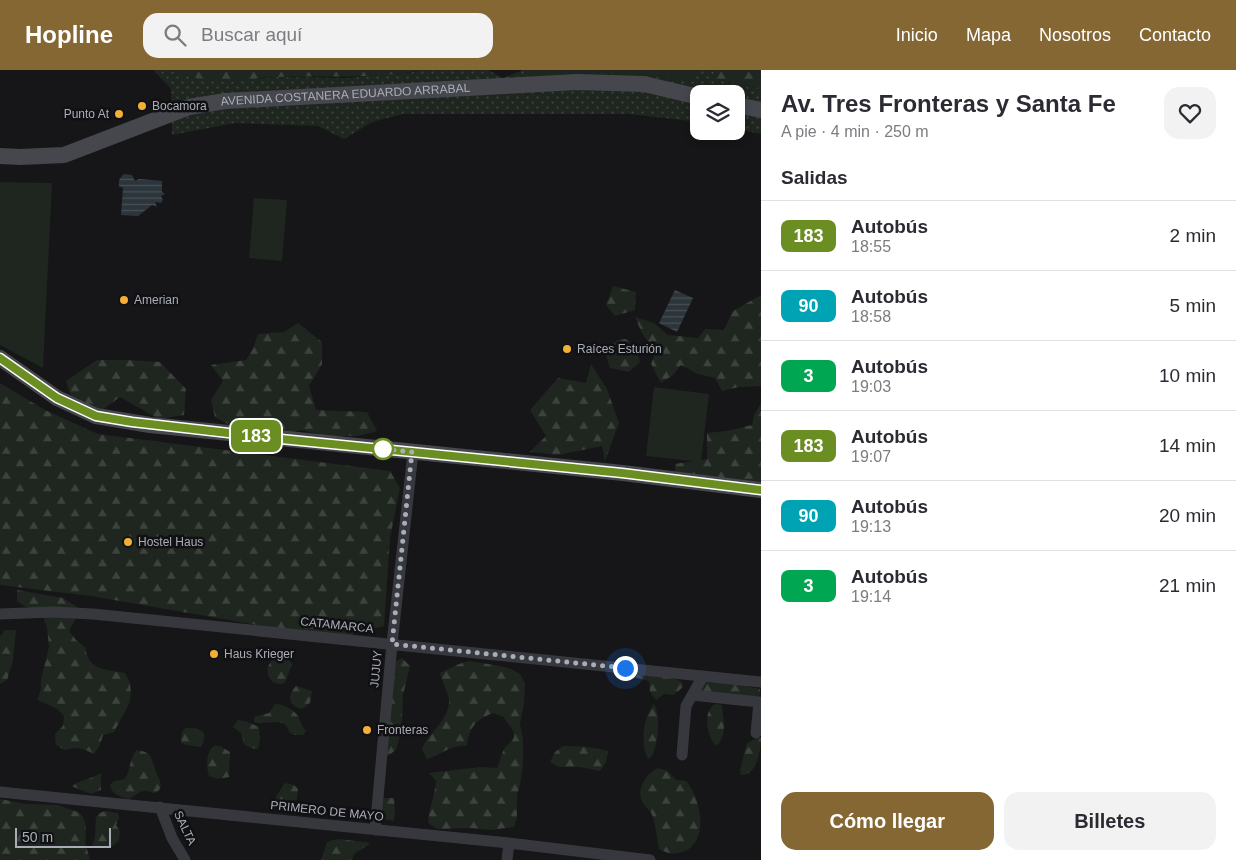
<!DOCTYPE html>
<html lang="es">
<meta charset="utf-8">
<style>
body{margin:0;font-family:Helvetica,sans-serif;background:#f2f2f3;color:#2b2b33;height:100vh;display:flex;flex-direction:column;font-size:19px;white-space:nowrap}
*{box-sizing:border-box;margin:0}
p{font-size:16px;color:#7c7c81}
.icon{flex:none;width:28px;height:28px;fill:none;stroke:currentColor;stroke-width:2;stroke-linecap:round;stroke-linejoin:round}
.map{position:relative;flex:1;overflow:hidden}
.side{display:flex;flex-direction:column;background:#fff;width:475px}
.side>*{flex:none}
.badge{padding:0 10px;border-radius:8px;font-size:18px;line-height:32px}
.fabs{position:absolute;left:690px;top:15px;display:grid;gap:10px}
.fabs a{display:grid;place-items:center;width:55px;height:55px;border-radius:10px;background:#fff;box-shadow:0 2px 8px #0003;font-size:25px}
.scale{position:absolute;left:15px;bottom:12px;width:96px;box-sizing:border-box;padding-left:5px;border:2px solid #a8adb8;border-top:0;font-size:14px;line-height:18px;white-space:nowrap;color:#a8adb8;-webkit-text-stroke:4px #111113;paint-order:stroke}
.you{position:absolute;width:25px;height:25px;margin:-12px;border:4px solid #fff;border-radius:50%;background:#1a73e8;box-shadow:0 0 0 8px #1a73e833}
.map>.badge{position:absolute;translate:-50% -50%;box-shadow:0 0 0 2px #fff}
h2{padding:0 20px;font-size:19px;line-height:45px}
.round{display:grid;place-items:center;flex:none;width:52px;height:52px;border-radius:15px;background:#f2f2f3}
.headline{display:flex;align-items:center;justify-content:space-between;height:85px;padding:0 20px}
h1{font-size:24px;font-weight:600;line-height:38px}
.primary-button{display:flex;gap:10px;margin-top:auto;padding:10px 20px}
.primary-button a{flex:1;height:58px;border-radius:15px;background:#856733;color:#fff;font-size:20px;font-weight:600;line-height:58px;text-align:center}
.primary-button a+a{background:#f2f2f3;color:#2b2b33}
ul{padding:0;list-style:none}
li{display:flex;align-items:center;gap:15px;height:70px;padding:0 20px;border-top:1px solid #e1e1e2}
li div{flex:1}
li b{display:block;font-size:19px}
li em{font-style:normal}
li .badge{min-width:55px;font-weight:700;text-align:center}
header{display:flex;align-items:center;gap:30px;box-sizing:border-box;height:70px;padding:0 25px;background:#856733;color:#fff}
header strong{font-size:24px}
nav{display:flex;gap:28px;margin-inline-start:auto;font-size:18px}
.search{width:350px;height:45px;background:#f2f2f3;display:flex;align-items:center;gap:12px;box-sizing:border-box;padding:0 18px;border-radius:15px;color:#7c7c81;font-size:19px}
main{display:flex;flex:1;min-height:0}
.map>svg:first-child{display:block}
.grass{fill:url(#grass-dots)}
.forest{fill:url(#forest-firs)}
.park{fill:#1e261f}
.water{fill:url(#water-rules)}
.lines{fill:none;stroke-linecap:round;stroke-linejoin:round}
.street{stroke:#37383d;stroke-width:11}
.secondary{stroke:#45474d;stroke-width:16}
.line-casing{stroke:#fff;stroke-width:11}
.line{stroke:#6b8e23;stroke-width:8}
.walk{stroke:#a8adb8;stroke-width:5;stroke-dasharray:0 9}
.poi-dot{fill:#f2b134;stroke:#111113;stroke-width:2}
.stop-dot{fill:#fff;stroke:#6b8e23;stroke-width:2.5}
.labels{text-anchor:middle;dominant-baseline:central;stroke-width:5;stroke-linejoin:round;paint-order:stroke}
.street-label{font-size:12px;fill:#a8adb8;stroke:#111113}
.poi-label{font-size:12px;fill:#a8adb8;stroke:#111113;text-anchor:start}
</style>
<header>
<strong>Hopline</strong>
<div class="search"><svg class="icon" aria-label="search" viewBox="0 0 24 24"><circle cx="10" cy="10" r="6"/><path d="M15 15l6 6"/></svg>Buscar aquí</div>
<nav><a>Inicio</a><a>Mapa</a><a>Nosotros</a><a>Contacto</a></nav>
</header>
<main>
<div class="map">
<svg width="761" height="790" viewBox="0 0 761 790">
<defs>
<pattern id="grass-dots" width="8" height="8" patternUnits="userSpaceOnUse" patternTransform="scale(1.25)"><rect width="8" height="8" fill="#1e261f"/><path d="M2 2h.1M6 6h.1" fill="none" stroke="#3c433d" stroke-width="1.8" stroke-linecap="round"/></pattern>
<pattern id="forest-firs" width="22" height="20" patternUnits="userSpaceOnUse" patternTransform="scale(1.25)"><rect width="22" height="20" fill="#1e261f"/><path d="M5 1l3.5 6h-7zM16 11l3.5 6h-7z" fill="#3c433d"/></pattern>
<pattern id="water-rules" width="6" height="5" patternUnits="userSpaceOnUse" patternTransform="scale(1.25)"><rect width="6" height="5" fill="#2c353c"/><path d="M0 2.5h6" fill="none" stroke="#485056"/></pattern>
</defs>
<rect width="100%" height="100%" fill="#161618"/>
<path class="grass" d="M153 0H169L189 6 228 12 275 7 346 8 409 3 422 0H488L503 8 523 0H713L718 9 751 18 761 17V64L736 59V24H699V52L630 44H403L372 52 344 69 318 56 235 53 172 65 171 19Z"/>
<path class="forest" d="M169 0H422C373 10 324 5 276 7 260 7 245 11 230 12 210 12 188 6 169 0Z
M713 0H761V17L751 18 718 9Z
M613 216 636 222 635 240 615 246 606 235Z
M761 225V316L739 317 722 321 715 308 698 304 681 295 673 305 661 313 651 294 657 278C644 271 641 261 635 247L654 253 668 265 698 268 705 259 724 260 733 241Z
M298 253 322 272V294L309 316 316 340 367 342 377 361 358 366H326L302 360 280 365 242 362 215 347 211 330 223 311 211 295 246 290 253 279 258 264 284 262Z
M626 269 637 279 640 292 629 302 610 298 604 279 618 270Z
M97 290H128L160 292 186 319 184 345 159 349 120 327 98 343 71 327 66 311Z
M591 294 607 319 619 353 605 391 602 376 558 385 530 382 546 366 530 340 558 308 586 313Z
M0 313 45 340 98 364 390 401 400 418 390 468 384 556 346 566 274 558 91 526 0 515Z
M761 333V412L675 402V394L707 389V363L727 361 752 355 754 345Z
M17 520 63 528 82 540 79 542 69 561 76 570 85 577C89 601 105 599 125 603L130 613 131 624 129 634 114 662 103 665 100 675 94 684C83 678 76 677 65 680L56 675 55 664 63 656 64 646 56 638 37 630 41 619V610L49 577 47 557 43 547 37 539 26 537 17 531Z
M5 560H16L13 590 7 610 0 614V567Z
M284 580 285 585 292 594 285 613C276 617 265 608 268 598 269 591 279 583 284 580Z
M402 588 410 596 403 625 402 649 399 670 396 680 386 687 392 593Z
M469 591 500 596 511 599 520 604 525 613 524 633 520 654 523 669V694L520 715 517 725V747L514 757 491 760 470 758 437 759 428 753C429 738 435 725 436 711L429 703 481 697 497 698C500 692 501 685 504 679 507 673 515 672 514 664 513 657 506 653 504 647L493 643C475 650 469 658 467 676 451 674 443 684 427 689L422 679C429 662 447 652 449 633 450 624 442 614 440 603L459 594Z
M639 603 672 608 682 612 683 617 674 625 664 624 656 630 650 622 649 611 629 606Z
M702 612 736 614 760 619V624L757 628 699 626Z
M296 616 312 621 310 633 302 639C288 636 287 626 296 616Z
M275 634C283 634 294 640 298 646 301 652 301 656 306 661L303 665H294L289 662C286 645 264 656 254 652V647L269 643Z
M654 634C661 646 658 674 652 686L648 689C640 674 643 647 654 634Z
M715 634 722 635C723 648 728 666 716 676 707 666 702 642 715 634Z
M238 650 248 652 259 657 260 669 258 679 251 678 244 674 241 663 233 657Z
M185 658C200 658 210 660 201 677L186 675 181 673 182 662Z
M757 668H761C761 680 757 706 741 705L740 700 747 673Z
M214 676H220L230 682 229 707 218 709 209 706C206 696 206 681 214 676Z
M563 676C577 676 594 677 608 681L606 692 600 701 580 697H559L550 692 555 682Z
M137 680C153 682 151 690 156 702 159 710 165 716 156 723 153 723 151 722 148 721 141 719 135 726 129 729 121 727 111 724 110 715L114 711 125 709C131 700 129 688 137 680Z
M658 698 668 701 676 710 686 711C700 726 710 770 685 781 675 785 668 784 659 779 657 768 656 758 653 748 651 739 647 740 643 733 635 719 646 704 658 698Z
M101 703V720L91 724 71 716C81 710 91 709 101 703Z
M284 713 294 715 298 719 297 729 289 736 278 735 275 731C276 724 282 720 284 713Z
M383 728H394L395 741 394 751 383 749 380 738Z
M0 729 26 734 58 735 80 743 85 751 86 762 85 772 90 790H0Z
M105 741 118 743 119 748 116 755 120 761 119 771 111 777 91 778 95 768 96 747 100 743Z
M338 769 371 773 354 784 352 790H321L327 772Z"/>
<path class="park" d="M533 0H696L694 2 692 12 644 5 608 3 529 6Z
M0 112 52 113 43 298 0 275Z
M254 128 287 130 282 191 249 188Z
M654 317 709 324 701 392 646 386Z"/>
<path class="water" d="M124 104 132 105 135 111 139 109 162 111V122L165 124 161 126 163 130 161 133 155 132 157 137 152 135 138 146 121 145 123 118 119 116C118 110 120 108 124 104Z
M675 220 693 228 677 262 659 253Z"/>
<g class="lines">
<path class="street" d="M0 544 53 542 93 544 761 612
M692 625 759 632 756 663
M682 685 686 636 703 606
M0 722 509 773 650 790
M160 737 172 768 185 790
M375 760 392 574 413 382
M507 790 509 773"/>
<g class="secondary">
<path d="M736 35 761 40"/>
<path id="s1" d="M0 86 20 87 64 85 189 37 225 31 577 12 644 14 699 27"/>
<path d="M0 288 57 328 96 346 150 355 623 403 761 420"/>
</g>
</g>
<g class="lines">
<defs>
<path id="line" d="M0 288 57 328 96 346 132 352 281 369 622 403 761 420"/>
</defs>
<use href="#line" class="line-casing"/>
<use href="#line" class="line"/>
<path class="walk" d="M383 379 375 378 412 382 392 574 625 598"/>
</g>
<g class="poi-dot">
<circle cx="142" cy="36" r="5"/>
<circle cx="119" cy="44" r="5"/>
<circle cx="124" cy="230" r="5"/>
<circle cx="567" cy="279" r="5"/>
<circle cx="128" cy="472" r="5"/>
<circle cx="214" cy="584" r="5"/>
<circle cx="367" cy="660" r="5"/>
</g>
<circle class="stop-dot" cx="383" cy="379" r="10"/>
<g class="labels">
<g class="street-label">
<text stroke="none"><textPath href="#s1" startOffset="355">AVENIDA COSTANERA EDUARDO ARRABAL</textPath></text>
<text transform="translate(337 555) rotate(6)">CATAMARCA</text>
<text transform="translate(376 599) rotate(-85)">JUJUY</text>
<text transform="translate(327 741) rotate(6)">PRIMERO DE MAYO</text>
<text transform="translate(185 758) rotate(65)">SALTA</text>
</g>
<g class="poi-label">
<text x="152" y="36">Bocamora</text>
<text x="109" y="44" text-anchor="end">Punto At</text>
<text x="134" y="230">Amerian</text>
<text x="577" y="279">Raíces Esturión</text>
<text x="138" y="472">Hostel Haus</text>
<text x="224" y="584">Haus Krieger</text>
<text x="377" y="660">Fronteras</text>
</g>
</g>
</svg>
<div class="fabs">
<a><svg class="icon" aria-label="layers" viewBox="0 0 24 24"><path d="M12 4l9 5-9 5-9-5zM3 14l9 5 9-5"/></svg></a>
</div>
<div class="scale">50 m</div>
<div class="you" style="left:625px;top:598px"></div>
<b class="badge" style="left:256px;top:366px;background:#6b8e23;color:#fff">183</b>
</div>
<section class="side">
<div class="headline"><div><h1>Av. Tres Fronteras y Santa Fe</h1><p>A pie · 4 min · 250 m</p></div><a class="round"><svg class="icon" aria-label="heart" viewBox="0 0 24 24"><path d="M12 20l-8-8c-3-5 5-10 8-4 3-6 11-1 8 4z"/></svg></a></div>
<h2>Salidas</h2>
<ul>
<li><span class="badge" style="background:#6b8e23;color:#fff">183</span><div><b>Autobús</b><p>18:55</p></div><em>2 min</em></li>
<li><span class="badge" style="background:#00a3b4;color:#fff">90</span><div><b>Autobús</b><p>18:58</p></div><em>5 min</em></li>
<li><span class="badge" style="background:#00a651;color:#fff">3</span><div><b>Autobús</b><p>19:03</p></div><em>10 min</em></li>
<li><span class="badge" style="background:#6b8e23;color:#fff">183</span><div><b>Autobús</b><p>19:07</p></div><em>14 min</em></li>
<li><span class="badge" style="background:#00a3b4;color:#fff">90</span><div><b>Autobús</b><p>19:13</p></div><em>20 min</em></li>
<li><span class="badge" style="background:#00a651;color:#fff">3</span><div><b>Autobús</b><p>19:14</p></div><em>21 min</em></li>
</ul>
<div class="primary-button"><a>Cómo llegar</a><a>Billetes</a></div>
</section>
</main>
